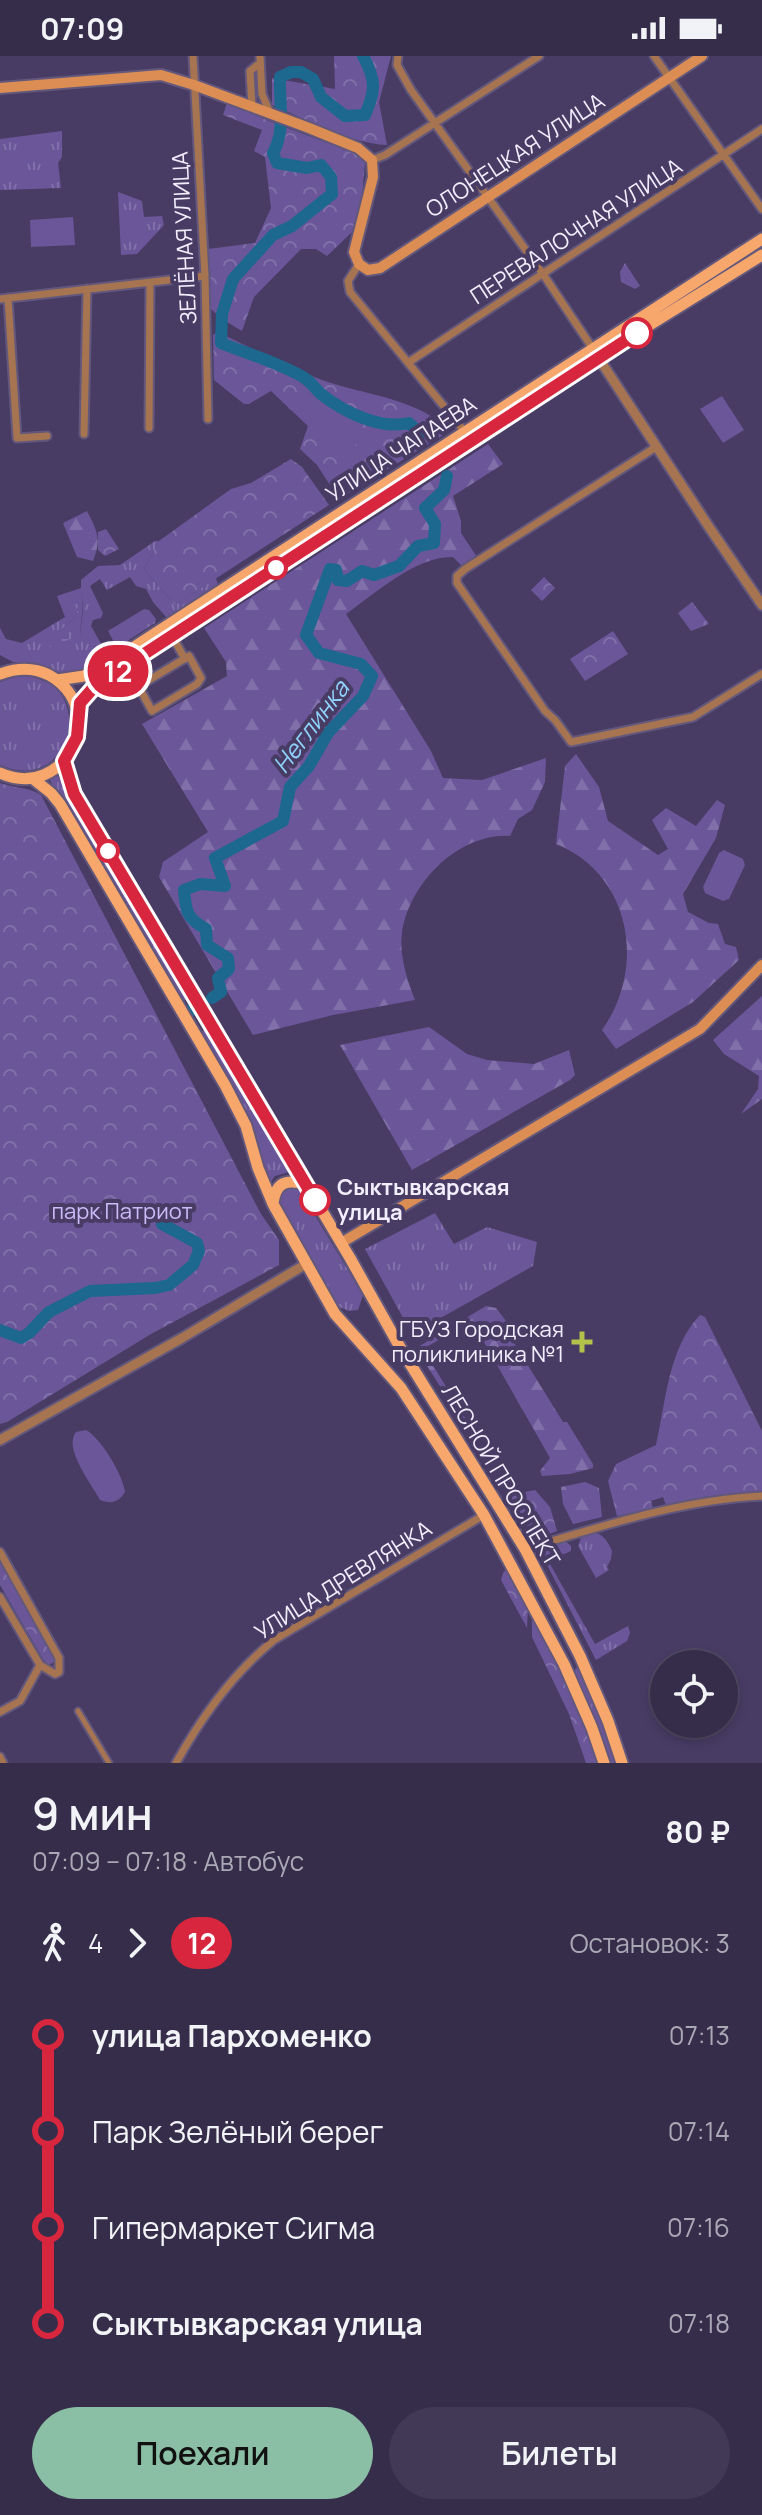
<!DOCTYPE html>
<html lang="ru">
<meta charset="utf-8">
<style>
body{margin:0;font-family:Manrope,sans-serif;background:#413955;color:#f1f3f6;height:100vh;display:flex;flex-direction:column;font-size:30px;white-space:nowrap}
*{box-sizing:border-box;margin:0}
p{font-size:26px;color:#aaa8b5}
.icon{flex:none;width:44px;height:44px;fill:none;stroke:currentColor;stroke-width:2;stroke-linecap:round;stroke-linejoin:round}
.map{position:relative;height:1707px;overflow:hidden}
.details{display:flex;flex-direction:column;background:#362d4b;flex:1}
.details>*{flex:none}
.badge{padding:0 16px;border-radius:26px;font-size:28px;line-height:52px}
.fabs{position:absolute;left:650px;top:1594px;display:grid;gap:16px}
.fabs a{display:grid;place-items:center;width:88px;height:88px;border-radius:50%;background:#362d4b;box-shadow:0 4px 12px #0003,0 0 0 2px #504963;font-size:40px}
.map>.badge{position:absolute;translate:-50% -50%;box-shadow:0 0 0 4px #fff}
.legs{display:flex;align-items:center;gap:12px;height:88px;padding:0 32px;font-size:26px}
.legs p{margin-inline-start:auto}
.overview{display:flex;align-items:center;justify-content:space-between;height:136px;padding:0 32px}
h1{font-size:44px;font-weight:600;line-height:60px}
.primary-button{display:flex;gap:16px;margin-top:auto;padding:16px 32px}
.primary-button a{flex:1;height:92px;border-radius:48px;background:#8abfa5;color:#111;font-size:32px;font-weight:600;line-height:92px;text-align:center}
.primary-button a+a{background:#413955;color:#f1f3f6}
ul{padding:0 32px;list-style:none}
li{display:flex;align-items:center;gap:28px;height:96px;font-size:30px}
li i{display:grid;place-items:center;width:12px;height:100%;margin:0 10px;background:currentColor}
li i::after{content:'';width:20px;height:20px;margin:-10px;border:6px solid;border-radius:50%;background:#362d4b}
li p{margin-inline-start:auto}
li:first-child i{background:linear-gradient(#0000 50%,currentColor 0)}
li:last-child i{background:linear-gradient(currentColor 50%,#0000 0)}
.status{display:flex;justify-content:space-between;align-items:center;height:56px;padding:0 40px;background:#362d4b;direction:ltr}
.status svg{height:22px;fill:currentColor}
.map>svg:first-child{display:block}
.grass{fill:url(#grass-tufts);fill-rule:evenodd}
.forest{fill:url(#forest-firs)}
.wetland{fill:url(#wetland-marsh)}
.park{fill:url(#park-crowns)}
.pitch{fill:#6a5699}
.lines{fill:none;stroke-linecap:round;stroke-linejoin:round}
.river{stroke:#1c688f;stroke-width:12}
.pedestrian-casing{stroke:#63587c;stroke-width:9}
.minor-casing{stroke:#63587c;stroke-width:11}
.tertiary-casing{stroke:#63587c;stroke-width:13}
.secondary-casing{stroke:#63587c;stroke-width:14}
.primary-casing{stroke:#63587c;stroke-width:15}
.pedestrian{stroke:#a67451;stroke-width:5}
.minor{stroke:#a67451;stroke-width:7}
.tertiary{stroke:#a67451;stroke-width:9}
.secondary{stroke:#db8d53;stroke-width:10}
.primary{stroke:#f7a76c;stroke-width:11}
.line-1-casing{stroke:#fff;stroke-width:18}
.line-1{stroke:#d7263d;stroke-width:12}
.stop-1-dot{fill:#fff;stroke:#d7263d;stroke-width:4}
.poi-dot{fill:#b3c24b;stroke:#483c64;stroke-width:3}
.labels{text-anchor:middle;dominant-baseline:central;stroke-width:8;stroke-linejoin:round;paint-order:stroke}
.street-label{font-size:22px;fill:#f2eefd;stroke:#483c64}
.stop-label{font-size:22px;font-weight:bold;fill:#f2eefd;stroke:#483c64;text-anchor:start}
.park-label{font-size:22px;fill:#cbbbf9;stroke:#483c64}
.poi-label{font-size:22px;fill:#f2eefd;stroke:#483c64;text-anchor:end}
.water-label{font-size:24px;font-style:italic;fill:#8fd2fb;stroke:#483c64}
</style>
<div class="status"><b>07:09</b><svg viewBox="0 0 49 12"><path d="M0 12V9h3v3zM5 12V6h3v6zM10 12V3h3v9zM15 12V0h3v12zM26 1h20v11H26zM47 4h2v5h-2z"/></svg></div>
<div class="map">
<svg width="762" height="1707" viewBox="0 0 762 1707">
<defs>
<pattern id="grass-tufts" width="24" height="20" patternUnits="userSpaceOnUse" patternTransform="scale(2)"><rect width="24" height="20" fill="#6a5699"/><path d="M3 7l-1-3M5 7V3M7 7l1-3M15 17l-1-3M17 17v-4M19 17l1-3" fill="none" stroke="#806fa8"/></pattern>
<pattern id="forest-firs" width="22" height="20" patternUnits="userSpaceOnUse" patternTransform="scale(2)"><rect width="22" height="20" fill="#6a5699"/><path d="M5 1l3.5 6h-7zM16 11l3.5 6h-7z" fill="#806fa8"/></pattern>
<pattern id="wetland-marsh" width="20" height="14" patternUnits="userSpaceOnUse" patternTransform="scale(2)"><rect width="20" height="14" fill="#6a5699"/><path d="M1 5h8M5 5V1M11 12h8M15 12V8" fill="none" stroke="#806fa8"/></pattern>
<pattern id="park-crowns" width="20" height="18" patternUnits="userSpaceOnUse" patternTransform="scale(2)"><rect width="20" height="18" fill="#6a5699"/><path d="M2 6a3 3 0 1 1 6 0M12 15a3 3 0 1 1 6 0" fill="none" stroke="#806fa8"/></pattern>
</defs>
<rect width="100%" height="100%" fill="#483c64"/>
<path class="grass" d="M62 75V101L58 107 61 132 0 134V83Z
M118 136 142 145 144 161 162 160 164 169 137 198 121 199Z
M155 485H159L144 513 175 549 216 522 218 529 167 562 153 546 146 533 136 530 130 521 107 534 100 523 90 530 103 557 101 562 93 564 91 570 108 600 85 614 64 620 34 607 13 606 0 599V572L6 583 22 587 65 561 57 540 81 532V524L98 510 120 509ZM81 535C86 549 81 563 80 579L44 588 76 561Z
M144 553 149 554 156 563 155 567 118 591 116 590 108 575Z
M18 620C101 619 75 742 0 709V626Z
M56 716 83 767 187 943 179 948 48 721Z
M208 972 289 1116 275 1120 268 1129 248 1067 201 976Z
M289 1128 299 1133 363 1239 358 1254 349 1255 339 1251 276 1147V1135Z
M435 1157 454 1188 487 1171 537 1186 533 1210 412 1278 365 1193Z
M590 1476C601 1475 608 1485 612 1495L611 1503 607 1511 609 1514 596 1522 578 1490 582 1479Z
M565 1485 571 1490V1495L551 1504 550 1508 595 1588 628 1570 630 1577 627 1585 596 1604 544 1503 536 1498 544 1491Z
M576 1612 581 1614 603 1664 618 1707H609L574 1617Z"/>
<path class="forest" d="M488 388 503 408 453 440 461 465V477L477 501 463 511 453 501C416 500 376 537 346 558L431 695 443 722 482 724 546 702 545 726 532 754 518 763 510 780C458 777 409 828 402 877 399 900 407 923 415 944L333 959 253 979 159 821 163 806 208 776 142 668 227 620 226 606 204 572Z
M87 455C97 475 102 483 93 505L77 501 63 467Z
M576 698 599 731 608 765 658 799 668 793 652 764 666 752 696 770 717 744 725 749 716 782 683 838 688 856 709 867 718 868 725 888 736 891 739 904 693 946 616 993 602 974C647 911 631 818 556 788L565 710Z
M762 940V1043L741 1058 758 1033 759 1020 724 998 713 984Z
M429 971 467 998 487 1004 534 1008 569 994 575 1019 570 1024 412 1114 340 989Z
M486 1250 496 1252 510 1270 506 1274 563 1366H567L593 1408V1412L570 1418 542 1420 540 1415 550 1402 472 1265 423 1293 467 1365H462L417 1294 418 1291Z
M585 1426 599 1432 602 1461 573 1468 563 1448 561 1431Z"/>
<path class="wetland" d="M81 532C85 548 81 562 80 579L51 591 43 588 76 561Z"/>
<path class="park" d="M334 0H391L379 46 387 89C348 87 308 64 272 49V22L335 33Z
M227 47 274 67 355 97 365 107 362 141 352 176 327 200 316 193H301L254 241 242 275 222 263 210 252 208 193 255 187 271 152 265 101 254 95 262 74 223 59Z
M625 207 640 230 635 233 621 226 620 216Z
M217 276C253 292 293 315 331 327 372 340 417 343 450 375L339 443 317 409 300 393 308 370 271 335 249 348H244L214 324 213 279Z
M291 403 302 411 329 449 175 549 144 513 159 485 231 433 251 427Z
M106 473 119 493 105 500 98 494V476Z
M544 521 555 532 542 545 531 534Z
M692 546 709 568 691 575 678 557Z
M613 575 628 598 585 625 570 603Z
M0 727C13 732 30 731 41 739L261 1158 279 1184V1209L151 1278 7 1366 0 1368Z
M700 1259 705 1261 762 1375V1435L711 1440 666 1449 663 1441 651 1445 653 1452 617 1460 608 1425 616 1408 656 1389C666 1345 668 1293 700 1259Z
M535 1434 550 1451 557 1475 535 1484 510 1439Z
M0 1506 56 1605 47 1610 0 1529Z
M507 1512 518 1528 519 1538 528 1552 527 1572 501 1524 503 1517Z
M532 1563 562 1615 599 1707H586L569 1658 532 1581Z"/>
<path class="pitch" d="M73 161 75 189 31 191 30 164Z
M301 333 343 359 340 368 362 382 350 396 288 352Z
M722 340 744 374 723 387 700 353Z
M724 794 743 803 745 809 729 843 723 845 705 837 703 831 719 797Z
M86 1374C101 1382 123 1419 125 1436 118 1447 111 1448 100 1444 91 1427 63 1392 76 1376Z"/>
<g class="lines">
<path class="river" d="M363 0C376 24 376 34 365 59L345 60 321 41 313 23 301 16H291L280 21C279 47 286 74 273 97L277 107 307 112 321 109 331 121 332 138 292 170 273 179 233 223 222 258 221 287C248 298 277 306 303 321 310 325 315 332 321 338 344 356 380 374 409 367L420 378
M212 942 221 936 218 922 229 913 228 902 207 889 206 873C186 862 186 855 184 834L200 828 225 830 215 802 283 765 290 731 309 710 328 677 363 640 372 620 361 608 319 597 306 579 330 513 336 514 338 524 347 525 362 515 374 519 399 510 418 490 434 487 435 468 425 452 444 434 447 420
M190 955 195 952
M0 1274 21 1282 29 1277 49 1256 90 1235 155 1232 169 1229 193 1209 199 1195 197 1187 162 1168"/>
<defs>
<path id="pedestrian" d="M78 1655 109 1707"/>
<path id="minor" d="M193 0 205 220 208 363
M260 0 262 38 270 57
M398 0 397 9 411 34 543 218 593 293
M654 0 762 153
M252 50 250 15 260 7
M372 104 385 99 539 0
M359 208 348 225 350 236 465 376
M8 242 17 382 47 380
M0 243 205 220
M409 306 762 73
M149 372 150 227
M84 378 87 233
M656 391 465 513 457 520V527L545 655 555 664 571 686 693 661 762 618
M172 580 185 603
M136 603 149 624 189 600 201 622 197 628 152 655 141 635 143 627 149 624
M525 1493C603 1470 680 1444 762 1440
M0 1496 59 1602V1616L55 1618 40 1609 0 1541
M0 1656 20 1645 40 1609
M0 1701 3 1707
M176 1707C202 1660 232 1618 274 1584L484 1459"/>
<path id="tertiary" d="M596 298 709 471 762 549
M0 1384 182 1282 306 1208"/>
<path id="secondary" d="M0 32 161 19 194 29 309 72 358 92 372 104 373 121 354 196 359 208 368 214 380 212 702 0
M341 1187 700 973 762 909"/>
<path id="primary" d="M0 618C16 612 33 611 49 619 111 654 65 746 0 717
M57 624 84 620 117 602 762 183
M78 657 80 647 95 630 598 301 762 199
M64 705 74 738 350 1202 401 1293 525 1493 580 1600 608 1665 622 1707
M32 722 51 737 60 748 225 1029 246 1070 258 1112 273 1148 335 1258 401 1332 484 1459 564 1608 592 1672 604 1707
M273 1147C276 1126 286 1123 306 1128"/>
</defs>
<use href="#pedestrian" class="pedestrian-casing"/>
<use href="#minor" class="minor-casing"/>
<use href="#tertiary" class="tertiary-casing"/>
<use href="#secondary" class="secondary-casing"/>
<use href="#primary" class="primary-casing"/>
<use href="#pedestrian" class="pedestrian"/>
<use href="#minor" class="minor"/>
<use href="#tertiary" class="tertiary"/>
<use href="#secondary" class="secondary"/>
<use href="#primary" class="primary"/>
</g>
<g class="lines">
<defs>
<path id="line-1" d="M315 1144 74 738 64 705 77 681 80 647 95 630 637 277"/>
</defs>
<use href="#line-1" class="line-1-casing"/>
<use href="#line-1" class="line-1"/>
</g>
<g class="stop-1-dot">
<circle cx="637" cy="277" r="14"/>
<circle cx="276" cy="512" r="10"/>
<circle cx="108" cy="795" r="10"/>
<circle cx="315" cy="1144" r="14"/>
</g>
<path class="poi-dot" d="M578 1274h8v8h8v8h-8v8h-8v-8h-8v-8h8z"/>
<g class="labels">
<g class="street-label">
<text transform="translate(515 99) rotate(-33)">ОЛОНЕЦКАЯ УЛИЦА</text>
<text transform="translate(576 175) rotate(-33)">ПЕРЕВАЛОЧНАЯ УЛИЦА</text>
<text transform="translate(184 182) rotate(-93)">ЗЕЛЁНАЯ УЛИЦА</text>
<text transform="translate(401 393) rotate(-33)">УЛИЦА ЧАПАЕВА</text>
<text transform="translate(501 1419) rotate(59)">ЛЕСНОЙ ПРОСПЕКТ</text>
<text transform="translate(343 1524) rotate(-32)">УЛИЦА ДРЕВЛЯНКА</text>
</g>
<g class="stop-label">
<text x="337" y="1131">Сыктывкарская<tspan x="337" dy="25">улица</tspan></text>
</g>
<g class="park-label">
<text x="122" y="1155">парк Патриот</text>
</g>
<g class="poi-label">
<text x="564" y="1273">ГБУЗ Городская<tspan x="564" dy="25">поликлиника №1</tspan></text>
</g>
<g class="water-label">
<text transform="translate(310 670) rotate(-53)">Неглинка</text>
</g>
</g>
</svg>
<div class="fabs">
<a><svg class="icon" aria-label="locate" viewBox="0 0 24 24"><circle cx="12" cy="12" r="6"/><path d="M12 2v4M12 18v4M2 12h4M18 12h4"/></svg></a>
</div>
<b class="badge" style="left:118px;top:615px;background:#d7263d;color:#fff">12</b>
</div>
<section class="details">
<div class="overview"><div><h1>9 мин</h1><p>07:09 – 07:18 · Автобус</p></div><b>80 ₽</b></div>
<div class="legs"><svg class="icon" aria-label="walk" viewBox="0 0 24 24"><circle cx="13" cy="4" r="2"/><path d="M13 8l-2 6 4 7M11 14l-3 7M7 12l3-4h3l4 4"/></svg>4<svg class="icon" aria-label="forward" viewBox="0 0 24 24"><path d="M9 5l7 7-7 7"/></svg><b class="badge" style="background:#d7263d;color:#fff">12</b><p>Остановок: 3</p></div>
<ul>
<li><i style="color:#d7263d"></i><b>улица Пархоменко</b><p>07:13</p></li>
<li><i style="color:#d7263d"></i><span>Парк Зелёный берег</span><p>07:14</p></li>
<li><i style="color:#d7263d"></i><span>Гипермаркет Сигма</span><p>07:16</p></li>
<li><i style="color:#d7263d"></i><b>Сыктывкарская улица</b><p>07:18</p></li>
</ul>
<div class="primary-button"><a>Поехали</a><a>Билеты</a></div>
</section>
